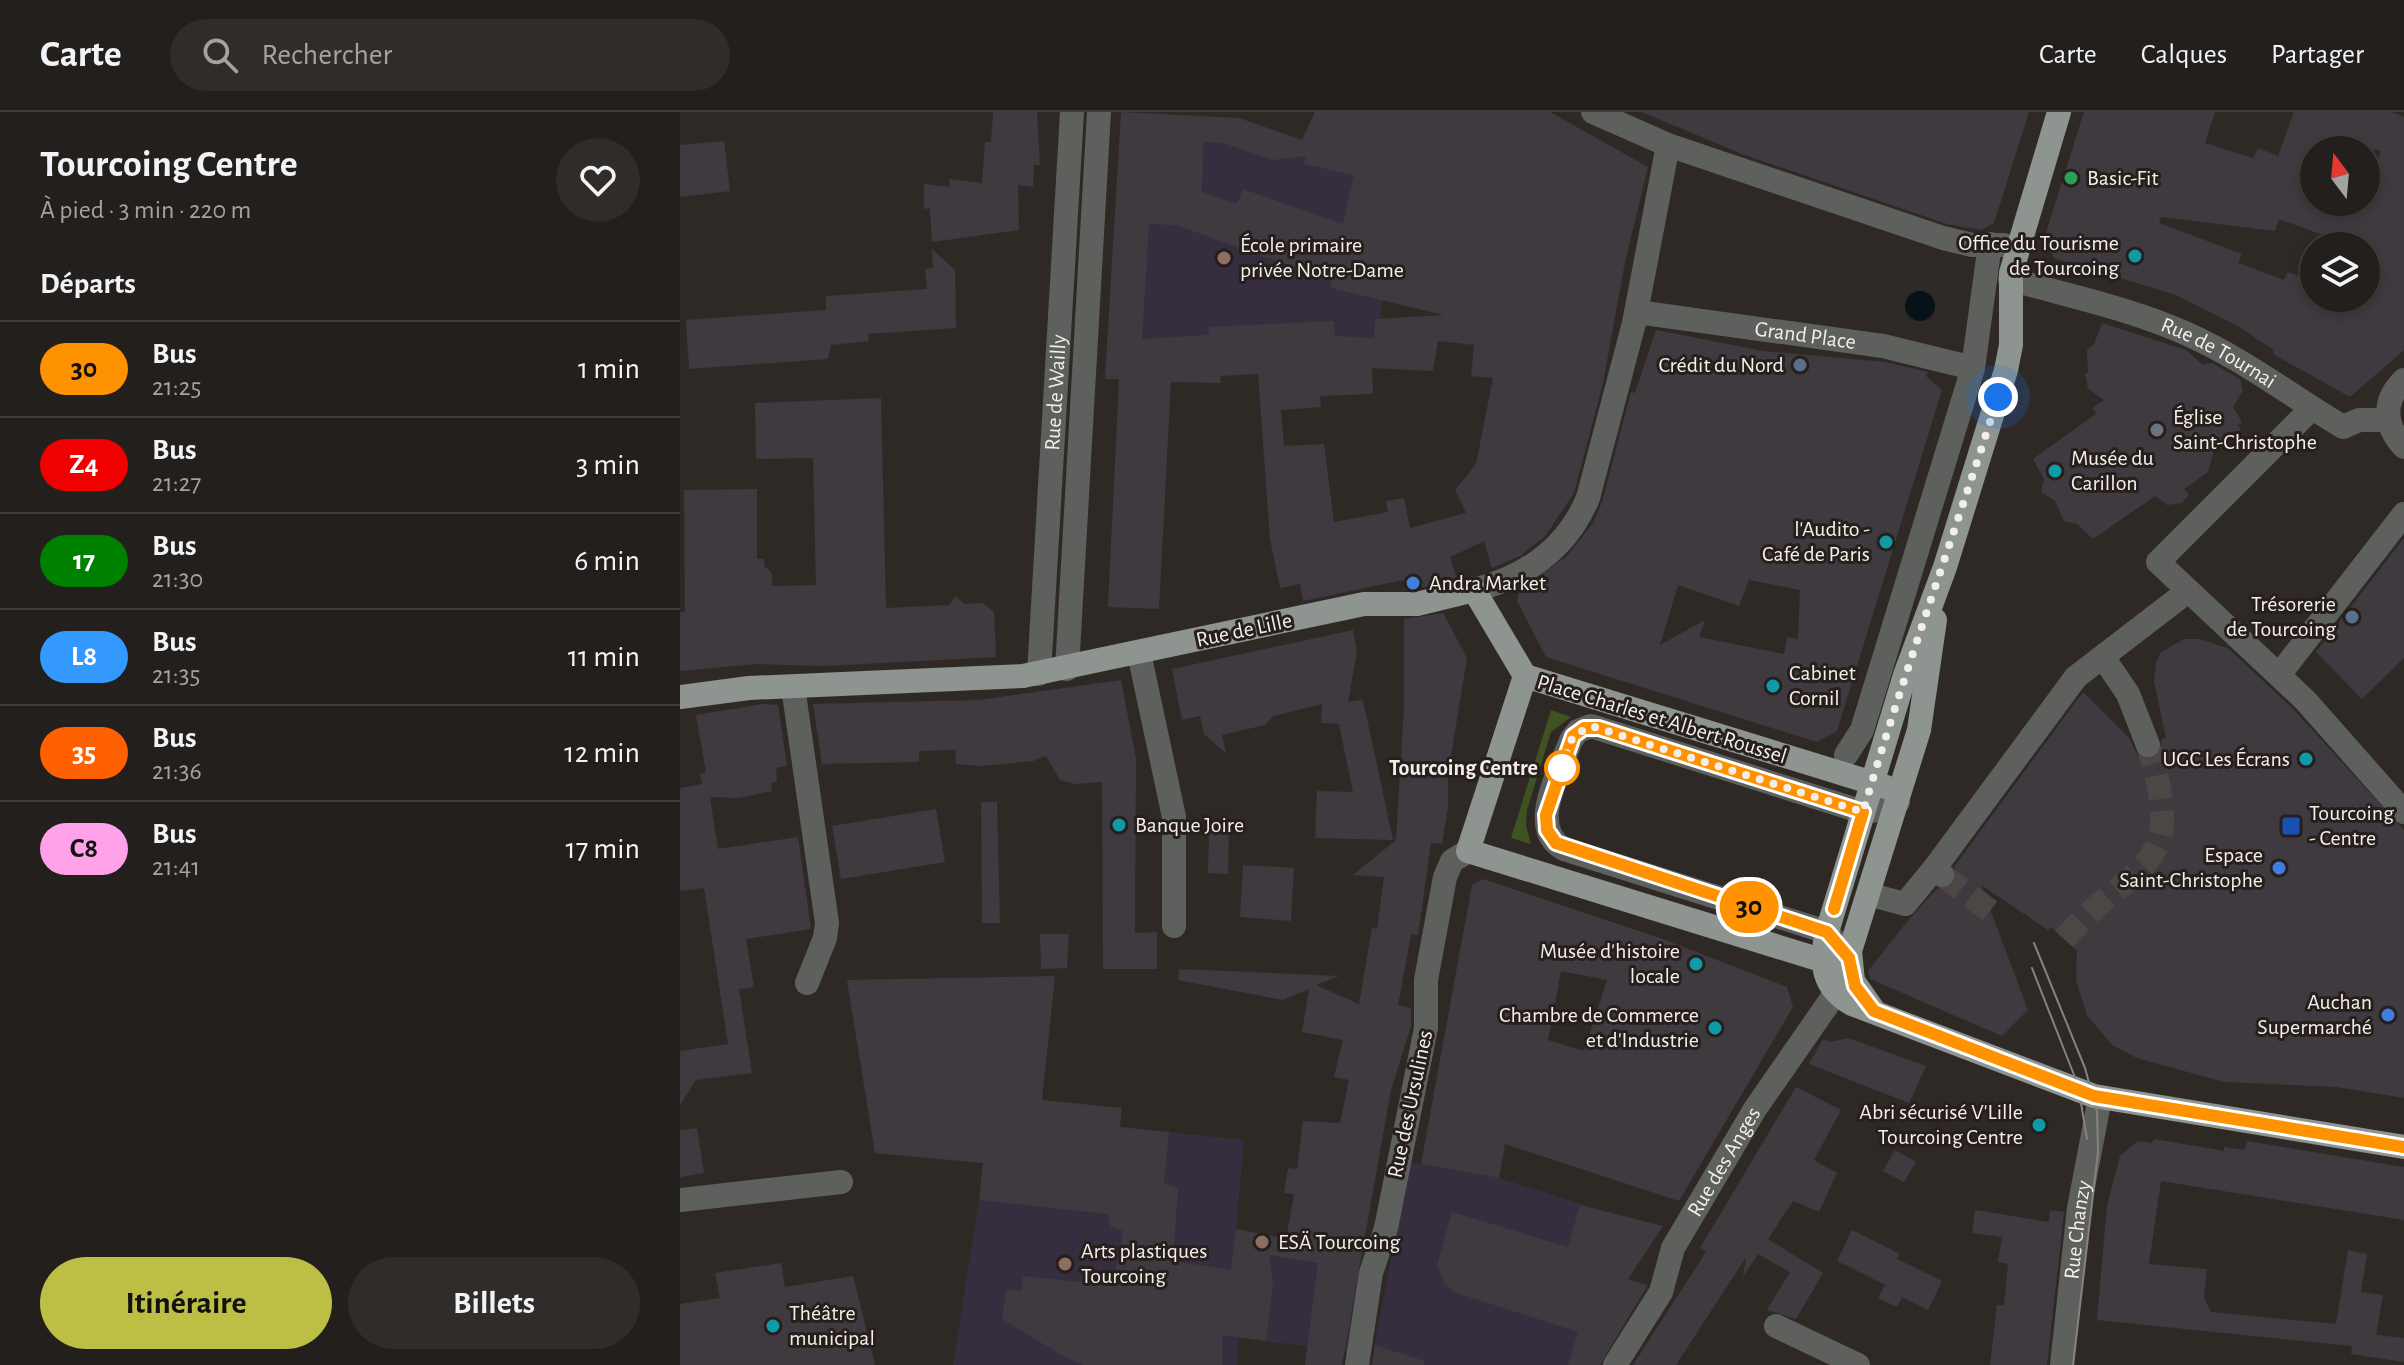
<!DOCTYPE html>
<html lang="fr">
<meta charset="utf-8">
<style>
body{margin:0;font-family:"Alegreya Sans",sans-serif;background:#2f2c29;color:#f1f3f6;height:100vh;display:flex;flex-direction:column;font-size:30px;white-space:nowrap}
*{box-sizing:border-box;margin:0}
p{font-size:26px;color:#a3a2a3}
.icon{flex:none;width:44px;height:44px;fill:none;stroke:currentColor;stroke-width:2;stroke-linecap:round;stroke-linejoin:round}
.map{position:relative;flex:1;overflow:hidden}
.drawer{display:flex;flex-direction:column;background:#231f1c;width:680px}
.drawer>*{flex:none}
.badge{padding:0 16px;border-radius:26px;font-size:28px;line-height:52px}
.needle{width:52px;rotate:344deg}
.controls{position:absolute;left:1620px;top:24px;display:grid;gap:16px}
.controls a{display:grid;place-items:center;width:80px;height:80px;border-radius:50%;background:#231f1c;box-shadow:0 4px 12px #0003,0 0 0 2px #403d3b;font-size:40px}
.you{position:absolute;width:40px;height:40px;margin:-20px;border:6px solid #fff;border-radius:50%;background:#1a73e8;box-shadow:0 0 0 12px #1a73e833}
.map>.badge{position:absolute;translate:-50% -50%;box-shadow:0 0 0 4px #fff}
h2{padding:0 40px;font-size:30px;line-height:72px}
.round{display:grid;place-items:center;flex:none;width:84px;height:84px;border-radius:42px;background:#2f2c29}
.summary{display:flex;align-items:center;justify-content:space-between;height:136px;padding:0 40px}
h1{font-size:38px;font-weight:600;line-height:60px}
.cta{display:flex;gap:16px;margin-top:auto;padding:16px 40px}
.cta a{flex:1;height:92px;border-radius:48px;background:#bcbf44;color:#111;font-size:32px;font-weight:600;line-height:92px;text-align:center}
.cta a+a{background:#2f2c29;color:#f1f3f6}
ul{padding:0;list-style:none}
li{display:flex;align-items:center;gap:24px;height:96px;padding:0 40px;border-top:2px solid #403d3b}
li div{flex:1}
li b{display:block;font-size:30px}
li em{font-style:normal}
li .badge{min-width:88px;font-weight:700;text-align:center}
header{display:flex;align-items:center;gap:48px;box-sizing:border-box;height:112px;padding:0 40px;background:#231f1c;border-bottom:2px solid #403d3b}
header strong{font-size:38px}
nav{display:flex;gap:44px;margin-inline-start:auto;font-size:28px}
.search{width:560px;height:72px;background:#2f2c29;display:flex;align-items:center;gap:20px;box-sizing:border-box;padding:0 28px;border-radius:44px;color:#a3a2a3;font-size:30px}
main{display:flex;flex:1;min-height:0}
.map>svg:first-child{display:block}
.education{fill:#362e3e}
.green{fill:#3f5322}
.water{fill:#051318}
.building{fill:#3f3a40;fill-rule:evenodd}
.lines{fill:none;stroke-linecap:round;stroke-linejoin:round}
.minor-tunnel{stroke:#4c4744;stroke-width:24;stroke-dasharray:24 12;stroke-linecap:butt}
.minor{stroke:#5d605d;stroke-width:24}
.major{stroke:#8e948f;stroke-width:24}
.tram{stroke:#87827f;stroke-width:2}
.line-casing{stroke:#fff;stroke-width:18}
.line{stroke:#ff9200;stroke-width:12}
.walk{stroke:#f3eeec;stroke-width:8;stroke-dasharray:0 14.4}
.leisure-dot{fill:#2e9e5b;stroke:#261f1c;stroke-width:3}
.culture-dot{fill:#0f9aa8;stroke:#261f1c;stroke-width:3}
.education-dot{fill:#8d6e63;stroke:#261f1c;stroke-width:3}
.service-dot{fill:#5c6f8a;stroke:#261f1c;stroke-width:3}
.worship-dot{fill:#6b7280;stroke:#261f1c;stroke-width:3}
.shop-dot{fill:#3f7fe0;stroke:#261f1c;stroke-width:3}
.stop-dot{fill:#fff;stroke:#ff9200;stroke-width:4}
.transit-dot{fill:#1a4fb4;stroke:#261f1c;stroke-width:3}
.labels{text-anchor:middle;dominant-baseline:central;stroke-width:6;stroke-linejoin:round;paint-order:stroke}
.poi-label{font-size:22px;fill:#f3eeec;stroke:#261f1c;text-anchor:start}
.street-label{font-size:22px;fill:#f3eeec;stroke:#261f1c}
.stop-label{font-size:22px;font-weight:bold;fill:#f3eeec;stroke:#261f1c;text-anchor:end}
</style>
<header>
<strong>Carte</strong>
<div class="search"><svg class="icon" aria-label="search" viewBox="0 0 24 24"><circle cx="10" cy="10" r="6"/><path d="M15 15l6 6"/></svg>Rechercher</div>
<nav><a>Carte</a><a>Calques</a><a>Partager</a></nav>
</header>
<main>
<section class="drawer">
<div class="summary"><div><h1>Tourcoing Centre</h1><p>À pied · 3 min · 220 m</p></div><a class="round"><svg class="icon" aria-label="heart" viewBox="0 0 24 24"><path d="M12 20l-8-8c-3-5 5-10 8-4 3-6 11-1 8 4z"/></svg></a></div>
<h2>Départs</h2>
<ul>
<li><span class="badge" style="background:#ff9200;color:#111">30</span><div><b>Bus</b><p>21:25</p></div><em>1 min</em></li>
<li><span class="badge" style="background:#f00000;color:#fff">Z4</span><div><b>Bus</b><p>21:27</p></div><em>3 min</em></li>
<li><span class="badge" style="background:#008001;color:#fff">17</span><div><b>Bus</b><p>21:30</p></div><em>6 min</em></li>
<li><span class="badge" style="background:#39f;color:#fff">L8</span><div><b>Bus</b><p>21:35</p></div><em>11 min</em></li>
<li><span class="badge" style="background:#ff6000;color:#fff">35</span><div><b>Bus</b><p>21:36</p></div><em>12 min</em></li>
<li><span class="badge" style="background:#ffa2ea;color:#111">C8</span><div><b>Bus</b><p>21:41</p></div><em>17 min</em></li>
</ul>
<div class="cta"><a>Itinéraire</a><a>Billets</a></div>
</section>
<div class="map">
<svg width="1724" height="1253" viewBox="0 0 1724 1253">
<rect width="100%" height="100%" fill="#2f2926"/>
<path class="education" d="M441 7 567 14 712 64 706 167 692 256 425 267Z
M302 1001 564 1028 556 1117 682 1140 667 1239 559 1226 557 1253H273L299 1088 303 1051Z
M729 1050 819 1066 920 1098 939 1109 948 1167 968 1173 918 1253H691Z"/>
<path class="green" d="M871 598 891 605 871 620 847 698 846 714 851 732 831 726Z"/>
<path class="water" d="M1225 194a15 15 0 1 1 30 0a15 15 0 1 1-30 0Z"/>
<path class="building" d="M313 0H357L360 53H354L353 75 338 73 339 118 252 130 250 96 244 97V72L270 75 269 67 302 71 305 30H311Z
M441 0 559 6 622 28 635 0H870L968 55 945 150 923 271 894 381 866 423 840 444 812 456 804 429 770 445 777 467 735 477H725L723 468 623 489 620 472 600 476 590 427 578 262 540 264 541 271 491 270 479 497 428 495 439 267H425ZM523 30 544 31 592 48 626 44 624 52 674 63 663 112 563 77 557 92 522 80ZM469 112 496 113 651 168V176L764 203 695 207 694 226 655 224 654 209 529 215 528 223 462 227ZM758 229 794 233 791 264 813 266 796 352 775 378 786 401 730 416 724 386 706 389 708 400 654 410 644 332 604 334 601 298 641 295 640 284 693 282 692 256 753 259Z
M962 0H1349L1314 111 1301 118 1267 112 1062 42Z
M1404 0H1535L1525 31 1573 46 1578 36 1598 44 1614 0H1712L1724 5V238L1670 285 1593 242 1594 238 1556 213 1496 183 1374 146 1364 127ZM1634 38H1701L1686 90H1634ZM1481 105 1595 119 1599 107 1643 123 1639 134H1686V186H1634V170L1608 160 1604 168 1558 151 1562 142 1479 111Z
M44 29 50 79 0 85V33Z
M252 137 275 158 276 216 188 222 189 229 151 233 148 247 9 257 6 208 146 198V184L247 177 245 157 253 156Z
M1422 211 1506 238 1523 253 1532 251 1560 267 1563 279 1553 295 1562 310 1558 313 1561 318 1534 338 1528 360 1504 377 1509 382 1502 391 1487 393 1475 384 1413 427 1397 412 1384 409 1375 389 1361 380 1364 367 1353 347 1416 302 1412 296 1424 288 1408 277 1405 261H1408L1407 238 1414 232Z
M976 218 1083 239 1205 250 1248 260 1246 264 1262 278 1157 619 1137 630 866 545 837 489 839 478 886 445 913 411 922 390 951 280 955 281ZM1069 468 1120 478 1118 527 1107 525 1104 542 1019 525 1025 508 980 533 998 473 1059 494Z
M201 286 206 496 269 493 276 484 284 492 303 491 314 500 316 545 144 554 77 552 0 559V500H5L4 378 77 377V447H84V454L92 461V474L136 473 133 346 76 347 75 291Z
M1724 426V546L1682 587 1636 540Z
M763 501 787 546 768 662V696L762 732 751 731 738 823 731 822 728 840 718 893 731 896V914L711 978 662 1253H625L638 1151 589 1143 593 1170 586 1229 542 1223V1253H404L383 1244 322 1207 326 1178 341 1179 343 1164 433 1174 443 1119 431 1115 428 1102 299 1088 303 1051 195 1041 167 868 375 864 362 988 442 996 440 1015 489 1020 484 1072 498 1076 493 1149 551 1158 556 1117 606 1127 614 1082 604 1081 608 1056 617 1057 623 1009 660 1011 669 968 654 965 663 928 622 920 629 877 603 888 498 868 499 857 659 864 636 873 679 892 692 816 697 817 704 765 673 763 716 728 724 595V507Z
M673 518 677 539 668 590 683 588 713 728 635 726 637 679 673 680 659 612 641 611 642 592 593 604 585 613 542 623 546 641 524 622 520 604 502 608 492 557Z
M1504 527H1520L1549 537 1614 598 1724 718V986L1656 975 1544 970 1457 946 1432 933 1407 903 1396 869 1397 839 1371 815 1368 818 1301 773 1348 898 1322 924 1190 867 1188 859 1230 806 1257 777 1273 773 1277 764 1274 755 1403 580 1449 626 1458 644 1467 648 1479 643 1482 627 1486 626 1474 569 1476 551 1481 540Z
M441 568 456 647 455 821 477 820V857H423L422 670 395 672 380 668 366 644 353 649 301 654 276 652 275 638 239 639V650L142 652 133 592 298 588Z
M83 592 98 593 107 654 96 656 97 669 91 672 92 679 59 686 30 685 38 737 118 725 131 817 66 827 74 875 59 877 72 961 16 968 0 993V939L48 932 24 776 0 779V676L22 672 20 662 26 660 16 603Z
M301 690H317L320 811H302Z
M256 697 265 750 161 767 152 714Z
M529 719H549L548 762 528 761Z
M563 753 614 756 611 809 560 805Z
M803 767 980 826 1107 875 1113 895 999 1089 825 1032 819 1066 741 1052 792 773ZM881 859 927 868 904 939 868 928Z
M360 822H389L387 856 361 857Z
M1168 926 1246 954 1229 991 1129 952 1143 927 1150 930Z
M1116 975 1161 998 1134 1048 1157 1061 1139 1100 1113 1089 1088 1127 1143 1161 1116 1207 1087 1198 1110 1160 1078 1142 1063 1165 1066 1145 996 1253H953L1026 1140 1020 1136Z
M17 1016 24 1061 0 1065V1018Z
M1474 1027 1544 1039V1035L1565 1038 1567 1029 1724 1055V1108L1481 1069 1469 1152 1527 1157 1524 1186 1531 1200 1656 1212 1668 1138 1687 1142 1681 1180 1703 1183 1696 1223 1724 1226V1250L1671 1242 1672 1234 1417 1208 1427 1093 1440 1044 1458 1029 1472 1031Z
M1215 1038 1236 1050 1224 1070 1203 1059Z
M900 1093 983 1114 948 1167 967 1174 920 1253H888L898 1220 774 1180 764 1170 757 1154 772 1100 888 1135Z
M1295 1098 1369 1110 1370 1098 1384 1100 1367 1253H1310L1317 1193H1324L1328 1152 1318 1150 1322 1125 1292 1121Z
M1172 1118 1220 1142 1217 1147 1262 1169 1248 1198 1222 1185 1217 1195 1198 1186 1205 1173 1157 1149Z
M101 1151 105 1175 173 1164 195 1253H0V1192L40 1186 35 1161Z
M695 1233 744 1249V1253H692Z"/>
<g class="lines">
<path class="minor-tunnel" d="M1262 763 1318 805
M1384 827C1455 746 1509 763 1468 633"/>
<g class="minor">
<path d="M913 0 988 33 1263 126 1292 133H1324"/>
<path id="s1" d="M1330 167C1388 184 1449 196 1505 221 1562 246 1611 284 1663 315L1679 308H1708"/>
<path id="s2" d="M957 200 1203 234 1293 256"/>
<path d="M1724 268C1702 289 1704 313 1724 335"/>
<path d="M1632 296 1478 450 1625 588 1724 700"/>
<path d="M794 478C846 465 887 436 908 386L954 211 988 33"/>
<path d="M459 541 494 705V814"/>
<path d="M1423 545 1448 582 1468 633"/>
<path d="M387 557 419 0"/>
<path id="s3" d="M359 562 392 0"/>
<path d="M1599 563 1724 402"/>
<path d="M113 575 147 811 145 826 127 871"/>
<path d="M1166 643 1182 618 1293 256 1310 132"/>
<path d="M1254 757 1396 565 1508 479"/>
<path d="M1195 784 1225 792 1254 757 1262 763"/>
<path d="M1169 846 1147 820 884 737C846 716 881 658 891 628L898 619 911 614 1183 700 1206 697 1218 690"/>
<path d="M0 1088 161 1070"/>
<path d="M1096 1214 1178 1253"/>
<path d="M677 1253 691 1161 706 1116 746 916V868L765 765 772 749 788 739"/>
<path id="s4" d="M935 1253 981 1180 993 1136 1075 997 1166 866"/>
<path id="s5" d="M1382 1253 1399 1096 1420 986"/>
</g>
<path class="major" d="M1379 0 1331 161V233L1326 258 1265 455 1225 563 1147 820C1140 851 1142 875 1172 892L1414 984 1724 1035
M845 564 788 739 1170 857
M845 564 1206 675
M0 585 69 576 343 564 684 492H737L794 478 845 564
M1194 899 1173 869 1170 839 1239 618 1255 508"/>
<path class="tram" d="M1354 831 1405 956 1417 1000 1418 1040 1393 1253
M1352 856 1398 973 1407 1027"/>
</g>
<g class="lines">
<defs>
<path id="line" d="M1154 797 1183 700 919 616H904L893 624 866 703 867 718 876 731 1147 820 1169 846 1175 874 1194 899 1414 984 1724 1035"/>
</defs>
<use href="#line" class="line-casing"/>
<use href="#line" class="line"/>
<path class="walk" d="M882 656 879 662 893 624 911 614 1183 700C1224 560 1274 424 1318 285"/>
</g>
<circle class="leisure-dot" cx="1391" cy="66" r="8"/>
<g class="culture-dot">
<circle cx="1455" cy="144" r="8"/>
<circle cx="1375" cy="359" r="8"/>
<circle cx="1206" cy="430" r="8"/>
<circle cx="1093" cy="574" r="8"/>
<circle cx="1626" cy="647" r="8"/>
<circle cx="439" cy="713" r="8"/>
<circle cx="1016" cy="852" r="8"/>
<circle cx="1035" cy="916" r="8"/>
<circle cx="1359" cy="1013" r="8"/>
<circle cx="93" cy="1214" r="8"/>
</g>
<g class="education-dot">
<circle cx="544" cy="146" r="8"/>
<circle cx="582" cy="1130" r="8"/>
<circle cx="385" cy="1152" r="8"/>
</g>
<g class="service-dot">
<circle cx="1120" cy="253" r="8"/>
<circle cx="1672" cy="505" r="8"/>
</g>
<circle class="worship-dot" cx="1477" cy="318" r="8"/>
<g class="shop-dot">
<circle cx="733" cy="471" r="8"/>
<circle cx="1599" cy="756" r="8"/>
<circle cx="1708" cy="903" r="8"/>
</g>
<circle class="stop-dot" cx="882" cy="656" r="16"/>
<rect class="transit-dot" x="1601" y="704" width="20" height="20" rx="4"/>
<g class="labels">
<g class="poi-label">
<text x="1407" y="66">Basic-Fit</text>
<text x="1439" y="131" text-anchor="end">Office du Tourisme<tspan x="1439" dy="25">de Tourcoing</tspan></text>
<text x="560" y="133">École primaire<tspan x="560" dy="25">privée Notre-Dame</tspan></text>
<text x="1104" y="253" text-anchor="end">Crédit du Nord</text>
<text x="1493" y="305">Église<tspan x="1493" dy="25">Saint-Christophe</tspan></text>
<text x="1391" y="346">Musée du<tspan x="1391" dy="25">Carillon</tspan></text>
<text x="1190" y="417" text-anchor="end">l'Audito -<tspan x="1190" dy="25">Café de Paris</tspan></text>
<text x="749" y="471">Andra Market</text>
<text x="1656" y="492" text-anchor="end">Trésorerie<tspan x="1656" dy="25">de Tourcoing</tspan></text>
<text x="1109" y="561">Cabinet<tspan x="1109" dy="25">Cornil</tspan></text>
<text x="1610" y="647" text-anchor="end">UGC Les Écrans</text>
<text x="1629" y="701">Tourcoing<tspan x="1629" dy="25">- Centre</tspan></text>
<text x="455" y="713">Banque Joire</text>
<text x="1583" y="743" text-anchor="end">Espace<tspan x="1583" dy="25">Saint-Christophe</tspan></text>
<text x="1000" y="839" text-anchor="end">Musée d'histoire<tspan x="1000" dy="25">locale</tspan></text>
<text x="1692" y="890" text-anchor="end">Auchan<tspan x="1692" dy="25">Supermarché</tspan></text>
<text x="1019" y="903" text-anchor="end">Chambre de Commerce<tspan x="1019" dy="25">et d'Industrie</tspan></text>
<text x="1343" y="1000" text-anchor="end">Abri sécurisé V'Lille<tspan x="1343" dy="25">Tourcoing Centre</tspan></text>
<text x="598" y="1130">ESÄ Tourcoing</text>
<text x="401" y="1139">Arts plastiques<tspan x="401" dy="25">Tourcoing</tspan></text>
<text x="109" y="1201">Théâtre<tspan x="109" dy="25">municipal</tspan></text>
</g>
<g class="street-label">
<text stroke="none"><textPath href="#s2" startOffset="170">Grand Place</textPath></text>
<text stroke="none"><textPath href="#s1" startOffset="222">Rue de Tournai</textPath></text>
<text stroke="none"><textPath href="#s3" startOffset="282">Rue de Wailly</textPath></text>
<text transform="translate(564 518) rotate(-12)">Rue de Lille</text>
<text transform="translate(982 607) rotate(17)">Place Charles et Albert Roussel</text>
<text transform="translate(730 992) rotate(-78)">Rue des Ursulines</text>
<text stroke="none"><textPath href="#s4" startOffset="232">Rue des Anges</textPath></text>
<text stroke="none"><textPath href="#s5" startOffset="136">Rue Chanzy</textPath></text>
</g>
<g class="stop-label">
<text x="858" y="656">Tourcoing Centre</text>
</g>
</g>
</svg>
<div class="controls">
<a><svg class="needle" viewBox="-14 -14 28 28"><path d="M0-13l5 13h-10z" fill="#e53935"/><path d="M0 13l5-13h-10z" fill="#a3a2a3"/></svg></a>
<a><svg class="icon" aria-label="layers" viewBox="0 0 24 24"><path d="M12 4l9 5-9 5-9-5zM3 14l9 5 9-5"/></svg></a>
</div>
<div class="you" style="left:1318px;top:285px"></div>
<b class="badge" style="left:1069px;top:795px;background:#ff9200;color:#111">30</b>
</div>
</main>
